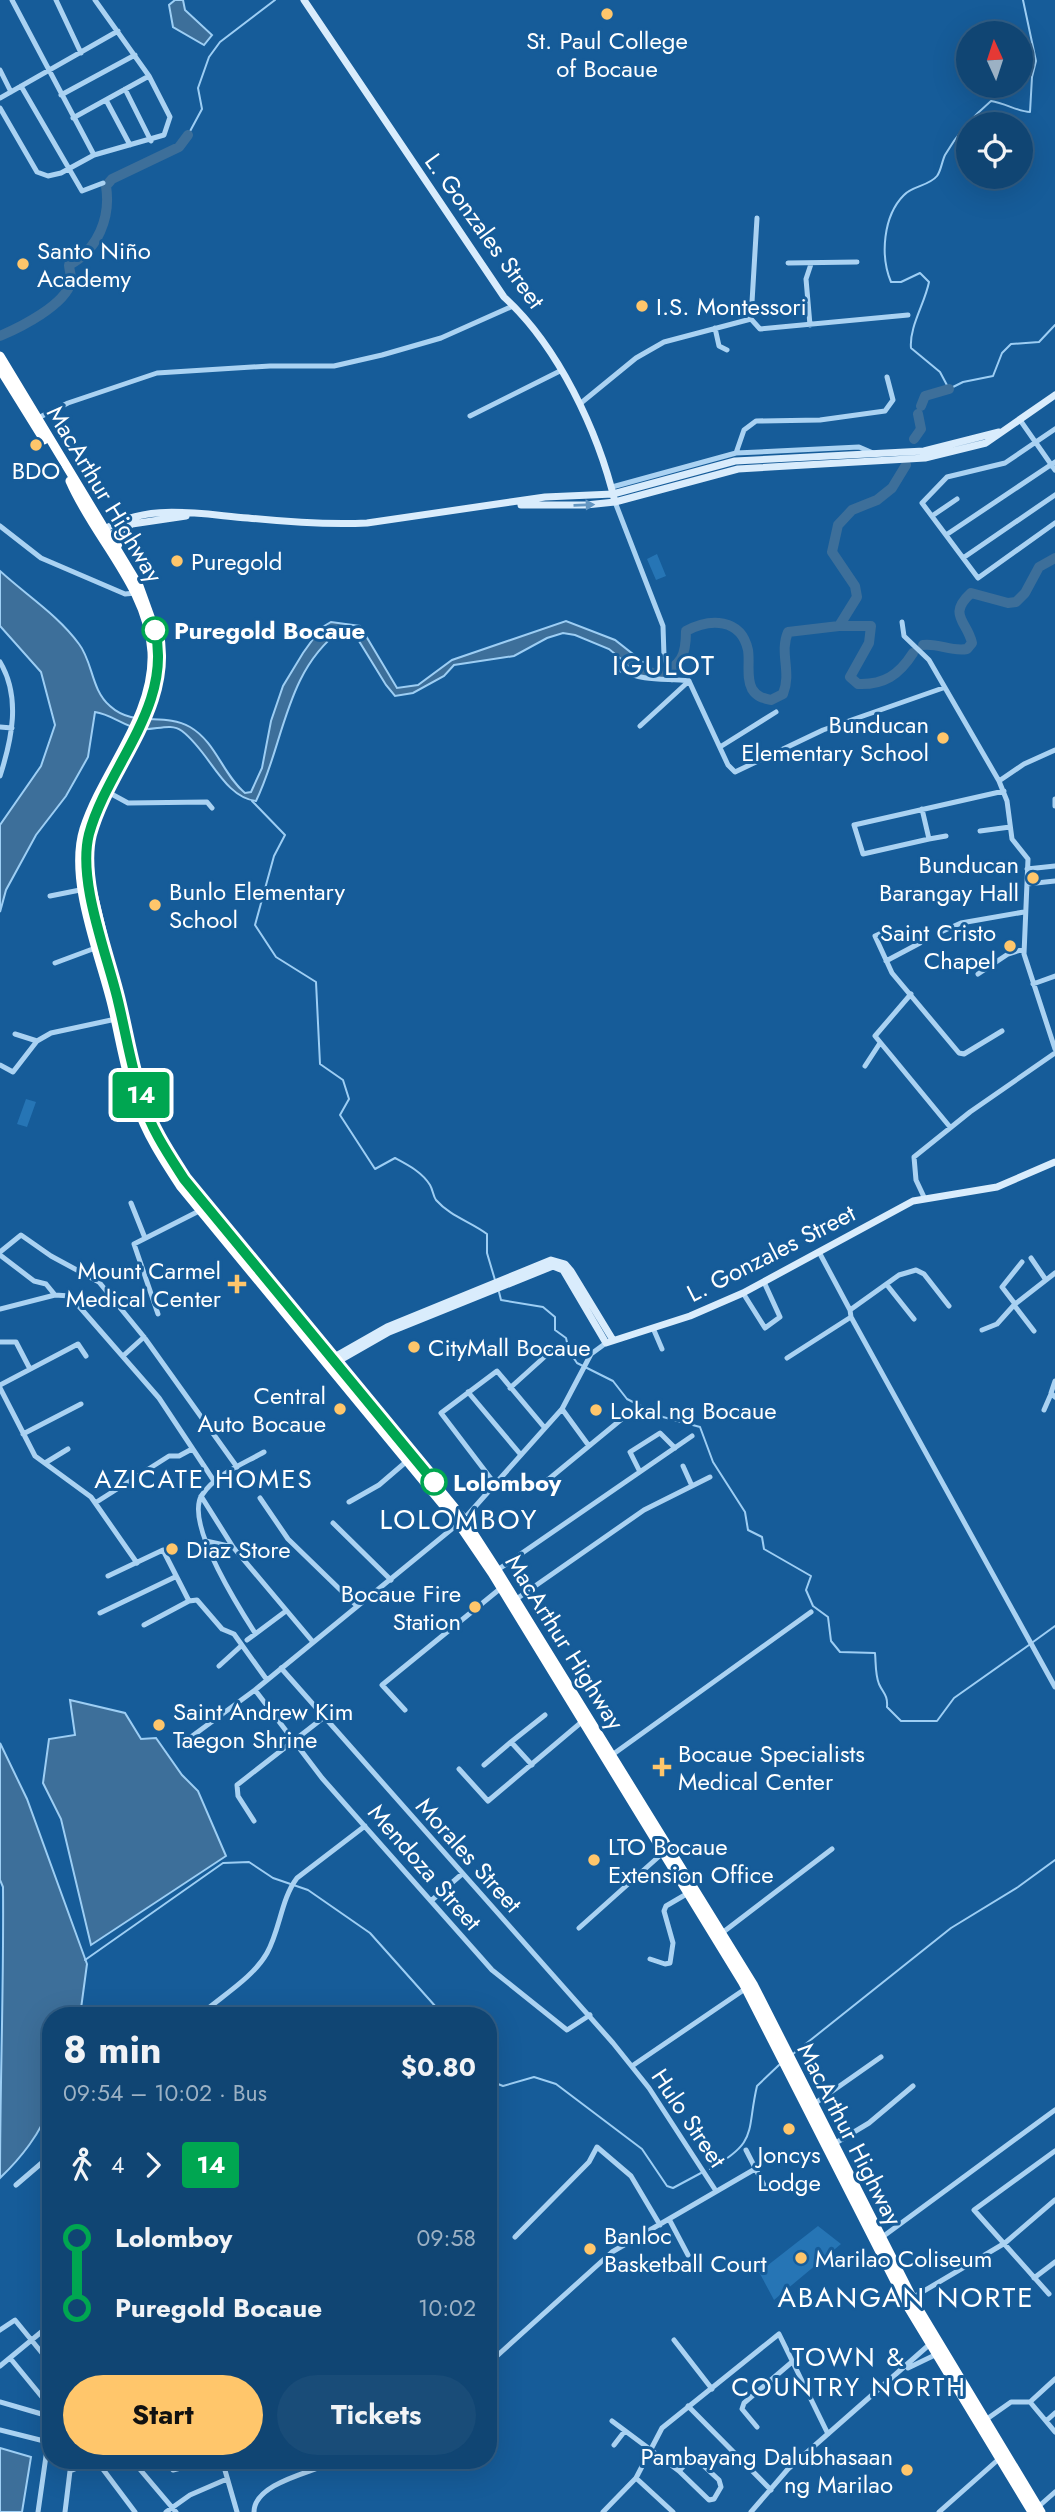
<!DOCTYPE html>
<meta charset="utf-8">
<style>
body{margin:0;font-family:Jost,sans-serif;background:#194c78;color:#f1f3f6;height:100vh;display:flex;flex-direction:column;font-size:26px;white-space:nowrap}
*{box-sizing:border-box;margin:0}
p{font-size:23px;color:#9cb1c4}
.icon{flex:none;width:38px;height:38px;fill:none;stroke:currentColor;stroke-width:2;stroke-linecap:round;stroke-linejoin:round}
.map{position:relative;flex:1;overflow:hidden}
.drawer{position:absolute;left:42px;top:2007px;width:455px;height:462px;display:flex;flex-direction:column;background:#104573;border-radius:28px;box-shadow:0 7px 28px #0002,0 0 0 2px #305d85}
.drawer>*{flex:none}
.badge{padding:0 14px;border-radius:5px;font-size:24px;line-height:46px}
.needle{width:46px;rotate:357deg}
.buttons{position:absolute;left:956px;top:21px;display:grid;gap:14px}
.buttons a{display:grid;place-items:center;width:77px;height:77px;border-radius:50%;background:#104573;box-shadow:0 7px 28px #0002,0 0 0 2px #305d85;font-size:35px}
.map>.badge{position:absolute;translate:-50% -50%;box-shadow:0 0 0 4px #fff}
.legs{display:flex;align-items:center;gap:10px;height:77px;padding:0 21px;font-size:23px}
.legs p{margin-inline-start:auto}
.overview{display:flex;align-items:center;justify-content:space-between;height:119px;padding:0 21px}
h1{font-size:38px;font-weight:700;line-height:52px}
.action{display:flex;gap:14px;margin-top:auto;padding:14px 21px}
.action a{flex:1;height:80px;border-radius:42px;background:#ffc66b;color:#111;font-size:28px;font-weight:700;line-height:80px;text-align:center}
.action a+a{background:#194c78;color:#f1f3f6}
ul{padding:0 21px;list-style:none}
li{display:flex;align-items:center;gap:24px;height:70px;font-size:26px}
li i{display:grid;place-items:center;width:10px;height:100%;margin:0 9px;background:currentColor}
li i::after{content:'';width:18px;height:18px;margin:-9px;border:5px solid;border-radius:50%;background:#104573}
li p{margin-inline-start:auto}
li:first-child i{background:linear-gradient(#0000 50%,currentColor 0)}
li:last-child i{background:linear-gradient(currentColor 50%,#0000 0)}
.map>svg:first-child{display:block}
.green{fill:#2675b5}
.water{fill:#3d6f9a;stroke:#9dcef4;stroke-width:2}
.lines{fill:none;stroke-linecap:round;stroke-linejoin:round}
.stream{stroke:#9dcef4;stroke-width:2}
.river{stroke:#3d6f9a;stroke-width:10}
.street{stroke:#aad2f2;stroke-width:5}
.secondary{stroke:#d9ecfc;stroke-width:7}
.highway{stroke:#fff;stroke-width:9}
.oneway{fill:#6496c1}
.line-1-casing{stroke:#fff;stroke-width:16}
.line-1{stroke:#00a651;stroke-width:10}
.poi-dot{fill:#ffc66b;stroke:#165c99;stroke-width:2.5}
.stop-1-dot{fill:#fff;stroke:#00a651;stroke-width:3.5}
.labels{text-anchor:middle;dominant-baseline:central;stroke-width:6;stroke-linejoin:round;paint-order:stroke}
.poi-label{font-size:24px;fill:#fff;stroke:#165c99;text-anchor:start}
.street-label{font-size:24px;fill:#fff;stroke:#165c99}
.stop-label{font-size:24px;font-weight:bold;fill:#fff;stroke:#165c99;text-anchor:start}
.neighbourhood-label{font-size:26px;letter-spacing:2px;fill:#fff;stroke:#165c99}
.quarter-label{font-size:28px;letter-spacing:2px;fill:#fff;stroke:#165c99}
</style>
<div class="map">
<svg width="1055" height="2512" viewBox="0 0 1055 2512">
<rect width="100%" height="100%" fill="#165c99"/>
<path class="green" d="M657 554 666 576 656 580 647 559Z
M26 1099 36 1102 27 1127 17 1124Z
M818 2226 841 2244 774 2300 759 2272Z"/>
<path class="water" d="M183 0 185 10 212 35 204 45 173 27 169 5 175 0Z
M0 571C26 595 58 615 79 644 93 662 91 690 110 706 134 728 163 712 190 727 216 742 223 775 245 793L251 792 262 768 271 721 283 686 303 653 321 628 331 622 360 626 397 688 418 685 452 660 566 621 615 640 643 662 636 671 609 649 575 635 563 633 547 638 514 656 454 665 444 676 413 693 395 696 386 685 354 633 341 630C285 671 284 744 256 801 223 797 210 752 182 731 170 722 155 731 140 729 123 726 111 714 95 712L88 757 66 796 36 835 6 890 0 912V825L41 766 55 725 41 672 0 626Z
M70 1700 125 1713 141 1739 156 1738 182 1775 198 1791 226 1856 91 1945 61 1819 43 1783 49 1739 75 1735Z
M0 1743 27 1799 87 1964 80 2016H51C51 2039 56 2085 50 2105 42 2132 20 2159 0 2178 0 2081 4 1984 3 1887L0 1880Z
M0 2448 31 2457 22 2512H0Z"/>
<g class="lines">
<path class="stream" d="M1023 0 1036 61 1032 77 1030 112C1019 112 1005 103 991 101 972 117 957 134 945 155 942 161 941 171 937 176 929 186 912 186 904 195 883 216 880 256 891 282H901L920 273 929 282C925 303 909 327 911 348L940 372 949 389 963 382 993 376 1002 353 1011 344 1039 342 1055 325
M188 135 202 109 198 88 209 57 220 42 275 0
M252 801 285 835 274 856 255 925 276 957 316 982 320 1064 343 1080 349 1099 340 1115 375 1169 395 1158C408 1165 422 1172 430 1185 433 1190 433 1196 436 1200 450 1216 471 1222 487 1234V1253L495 1280
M499 1292 501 1300 543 1307 555 1317V1330L566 1338 569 1351 577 1363 613 1381 627 1399 663 1417 700 1427 713 1462 745 1512 748 1530 762 1537 764 1549 811 1576 806 1590 813 1606 828 1617 831 1641 840 1652 875 1653C876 1663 875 1674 879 1684 883 1693 888 1695 887 1707L901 1721H937L954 1698 1029 1645
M1033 1642 1055 1626
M85 1960 223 1863 249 1862 273 1878 308 1890 370 1933 444 2016
M793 2054 951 1928 1018 1887 1055 1860
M488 2080 503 2086 534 2077 556 2084 642 2149 667 2186 673 2188 701 2173
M710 2169C759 2141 746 2133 757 2086L779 2065"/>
<path class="river" d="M0 336C21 327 65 305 71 282 72 278 69 269 69 265 98 250 111 217 106 186L112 179 179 147 188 135
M921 406 925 396 949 389
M914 439 921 429 918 414
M839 626 857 597 855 586 832 552 838 525 852 510 877 500 892 488 906 465
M923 645C939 643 951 652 967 649L972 643C967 621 947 615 971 593L1008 603 1016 602 1025 593 1039 567 1055 558
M630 660 638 668 658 675C682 666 686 655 686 631 710 618 741 618 748 650 750 662 746 678 752 689 757 697 763 698 771 700L783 694C792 672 779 653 788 632L839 626H871L869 643 850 677 858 684C884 685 899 675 913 653"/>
<path class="street" d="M12 0 94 155
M56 0 81 53
M0 70 11 92
M21 86 82 191 103 183
M125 89 151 141
M61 95 135 55
M0 98 118 31
M106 100 130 145
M0 108 37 172 48 176 61 173 94 155 164 135 170 117 149 76 95 0
M73 118 149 76
M757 218 751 319 760 329 908 315
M788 263 857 262
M810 325 806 279 811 264
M715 328 719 346 727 350
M581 403 636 358 664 342 751 319
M470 416 560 371
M36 419 68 403 157 373 270 366H334L382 355 441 338 513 306
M1020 420 1055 470
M1055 429 1005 463 947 477 922 503 978 578 1055 523
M736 453 744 430 756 421 820 420 885 411 893 400 887 377
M612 487 736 453 859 447 873 453
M615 502 663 626 664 656 672 680
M932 516 957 499
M0 526 41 558 125 594 136 593
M946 535 1055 462
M963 558 1055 495
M902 622 904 636 929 660 999 781 1007 801 1012 839 1028 859 1024 954 1055 1049
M0 662C21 697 12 739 0 776
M621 670C644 682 666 678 689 681
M689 681 728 765 735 772 823 730 943 688
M640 726 689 681
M0 727 12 728
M720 747 776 712
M999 781 1024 764 1055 750
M106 791 128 803 207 802 212 808
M1055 799V806
M922 809 929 839 946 836
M980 831 1010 827
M929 839 863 854 854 825 1004 791
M1027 869 1055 866
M1027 884 1055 881
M50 896 85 889
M888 930 875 936 892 973 959 1053 964 1054 1002 1031
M943 931 961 923 1024 912
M886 961 920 943
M55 963 98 947
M978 974 1008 954 1024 949
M1033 984 1055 976
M911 994 875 1036 950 1127
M15 1034 37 1041 51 1033 116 1019
M0 1065 13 1072 37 1041
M865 1066 880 1043
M924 1197 916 1180 914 1157 970 1112 1055 1053
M131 1203 145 1238
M0 1252 21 1235 51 1256 99 1282 144 1337 237 1467
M819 1252 850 1310 851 1317 1055 1687
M0 1255 34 1281 46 1284 55 1295
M1031 1258 1046 1280
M887 1285 914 1319
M743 1293 765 1328 780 1317 764 1282
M1015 1304 1002 1287 1022 1262
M0 1309 55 1295 70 1296 159 1398 214 1481
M850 1310 899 1275 916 1270 924 1274 949 1306
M158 1314 134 1244 203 1209
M653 1328 662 1349
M982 1330 997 1324 1014 1305
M1034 1331 1014 1305 1055 1273
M0 1342H16L30 1369
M123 1356 144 1337
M787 1358 851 1317
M1055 1381 1051 1393 1055 1397
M0 1385 78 1344 86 1356
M0 1388 35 1456 91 1497 137 1563
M510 1388 551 1351
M468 1392 521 1455
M562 1409 589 1446
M1044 1410 1051 1394
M23 1434 81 1404
M45 1463 68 1449
M683 1466 692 1486
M639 1470 630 1452 660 1433 675 1448
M544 1483 623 1418
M495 1484 441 1413 497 1371 544 1427
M201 1496 233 1547 313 1642
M260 1498 288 1539 357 1606
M349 1502 379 1485 407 1461
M95 1503 169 1456H179L192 1449
M333 1523 391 1580
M206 1541 233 1547
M496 1571 692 1436
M108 1576 163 1550 189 1601 197 1600 222 1629 234 1634 267 1680
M515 1600 644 1510 710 1477
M100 1613 175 1577
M144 1625 189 1601
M255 1633C239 1608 184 1522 202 1495 216 1474 243 1464 264 1452
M247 1640 286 1611
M219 1666 241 1646
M281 1668 613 2043 649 2088 716 2191
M255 1690 322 1778 492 1970 567 2030 590 2015
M405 1710 382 1685 501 1588
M191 1737 255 1690 464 1519 562 1409 591 1354 606 1343
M612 1755 811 1612
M484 1765 511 1742
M532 1765 511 1742 545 1715
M459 1769 488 1801 584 1720
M254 1821 238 1796 237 1785 323 1718
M432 1900 462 1874
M579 1928 665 1851
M722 1933 832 1849
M650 1959 665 1964 670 1963 673 1943 664 1911 666 1906 690 1892
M199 2016C220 1997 253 1978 267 1953 280 1930 281 1899 297 1878L365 1826
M632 2066 748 1987
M814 2104 881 2057
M834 2144 869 2123 913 2086
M746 2150 767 2191
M16 2185 51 2155
M669 2219 688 2255
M515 2237 589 2162 597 2147 631 2176 660 2225
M881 2238 1055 2110
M1034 2278 1055 2262
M1049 2294 974 2210 1055 2151
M912 2298 1005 2243 1055 2200
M0 2330 15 2320 51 2364
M674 2340 712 2389
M10 2358 51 2408
M488 2364 612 2252 755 2169
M0 2366 51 2324
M908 2368 937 2354
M0 2402 45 2415 51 2412
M1030 2402 1055 2379
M688 2406 771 2490
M612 2421 679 2471 709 2500 714 2499 721 2487 719 2480 693 2456 679 2471
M984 2421 1011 2402H1030L1055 2432
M1046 2421 1055 2413
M757 2427 742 2409 744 2403 792 2362
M0 2430 48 2442
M614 2445 624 2432
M96 2460 135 2512
M132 2460 176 2512
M166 2460 173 2470 200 2463 199 2460
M222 2460 237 2512
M636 2478 673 2512
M1038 2507 1055 2492
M38 2512 48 2442
M65 2512 70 2471 96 2460
M166 2512 190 2495 227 2479
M254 2512C254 2487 299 2475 318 2468
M603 2512 636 2478 662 2428 779 2334 828 2434
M751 2512 788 2469 930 2344
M939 2512 1000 2458"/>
<path class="secondary" d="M304 0 504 297C558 346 598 431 615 502
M521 505H586L615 502 738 469 925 458 986 443 1055 395
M100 532C145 502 197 514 248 518 287 522 327 525 367 523L545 497 613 494 735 461 924 451 999 432
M104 538 132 524 186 516
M329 1360 387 1327 551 1260 565 1264 571 1271 613 1340
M333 1364 389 1332 553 1266 563 1270 606 1343 690 1316 743 1293 913 1201 997 1187 1055 1162"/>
<path class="highway" d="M0 356 139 586 157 636 158 660 154 692 98 810 89 836 86 864 142 1100 165 1149 184 1179 464 1519 497 1570 753 1984 915 2303 1041 2512
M0 369 44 440
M70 481C95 539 148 587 152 652 155 716 103 770 84 829 68 880 100 955 112 1005 120 1038 125 1072 136 1103 146 1134 164 1161 181 1187L458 1523 492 1573 743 1983 908 2307 1032 2512
M116 549 124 527"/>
</g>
<defs><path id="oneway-solid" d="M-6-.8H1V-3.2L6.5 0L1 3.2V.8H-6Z" transform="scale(1.75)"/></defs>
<use class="oneway" href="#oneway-solid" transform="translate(584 505) rotate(-2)"/>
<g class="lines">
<defs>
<path id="line-1" d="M155 630C173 706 108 765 89 834 77 881 107 954 118 1001 126 1034 131 1067 142 1100 151 1129 168 1154 184 1179L434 1482"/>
</defs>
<use href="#line-1" class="line-1-casing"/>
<use href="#line-1" class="line-1"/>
</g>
<g class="poi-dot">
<circle cx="607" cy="14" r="7"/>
<circle cx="23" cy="264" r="7"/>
<circle cx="642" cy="306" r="7"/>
<circle cx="36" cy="445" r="7"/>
<circle cx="177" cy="561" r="7"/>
<circle cx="943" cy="738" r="7"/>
<circle cx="1033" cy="878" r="7"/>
<circle cx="155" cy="905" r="7"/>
<circle cx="1010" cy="946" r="7"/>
<path d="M233.5 1273.5h7v7h7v7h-7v7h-7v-7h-7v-7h7z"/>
<circle cx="414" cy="1347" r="7"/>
<circle cx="340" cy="1409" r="7"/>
<circle cx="596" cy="1410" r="7"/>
<circle cx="172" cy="1549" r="7"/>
<circle cx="475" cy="1607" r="7"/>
<circle cx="159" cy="1725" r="7"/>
<path d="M658.5 1756.5h7v7h7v7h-7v7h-7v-7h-7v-7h7z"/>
<circle cx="594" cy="1860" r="7"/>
<circle cx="789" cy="2129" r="7"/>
<circle cx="590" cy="2249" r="7"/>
<circle cx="801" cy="2258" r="7"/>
<circle cx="907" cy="2470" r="7"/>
</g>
<g class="stop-1-dot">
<circle cx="155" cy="630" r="12"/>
<circle cx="434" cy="1482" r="12"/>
</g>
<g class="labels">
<g class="poi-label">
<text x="607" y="40" text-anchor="middle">St. Paul College<tspan x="607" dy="28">of Bocaue</tspan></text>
<text x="37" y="250">Santo Niño<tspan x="37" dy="28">Academy</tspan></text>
<text x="656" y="306">I.S. Montessori</text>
<text x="36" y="470" text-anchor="middle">BDO</text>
<text x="191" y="561">Puregold</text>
<text x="929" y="724" text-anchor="end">Bunducan<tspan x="929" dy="28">Elementary School</tspan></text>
<text x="1019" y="864" text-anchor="end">Bunducan<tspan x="1019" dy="28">Barangay Hall</tspan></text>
<text x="169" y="891">Bunlo Elementary<tspan x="169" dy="28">School</tspan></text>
<text x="996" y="932" text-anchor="end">Saint Cristo<tspan x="996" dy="28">Chapel</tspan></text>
<text x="221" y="1270" text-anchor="end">Mount Carmel<tspan x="221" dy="28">Medical Center</tspan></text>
<text x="428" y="1347">CityMall Bocaue</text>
<text x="326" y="1395" text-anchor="end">Central<tspan x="326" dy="28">Auto Bocaue</tspan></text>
<text x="610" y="1410">Lokal ng Bocaue</text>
<text x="186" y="1549">Diaz Store</text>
<text x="461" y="1593" text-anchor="end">Bocaue Fire<tspan x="461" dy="28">Station</tspan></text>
<text x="173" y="1711">Saint Andrew Kim<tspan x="173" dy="28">Taegon Shrine</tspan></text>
<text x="678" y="1753">Bocaue Specialists<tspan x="678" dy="28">Medical Center</tspan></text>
<text x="608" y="1846">LTO Bocaue<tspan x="608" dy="28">Extension Office</tspan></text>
<text x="789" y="2154" text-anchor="middle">Joncys<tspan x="789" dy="28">Lodge</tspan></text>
<text x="604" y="2235">Banloc<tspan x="604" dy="28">Basketball Court</tspan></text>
<text x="815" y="2258">Marilao Coliseum</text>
<text x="893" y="2456" text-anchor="end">Pambayang Dalubhasaan<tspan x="893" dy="28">ng Marilao</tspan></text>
</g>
<g class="street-label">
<text transform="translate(485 231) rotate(54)">L. Gonzales Street</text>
<text transform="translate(105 494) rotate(59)">MacArthur Highway</text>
<text transform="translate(771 1253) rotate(-27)">L. Gonzales Street</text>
<text transform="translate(565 1642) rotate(58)">MacArthur Highway</text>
<text transform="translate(469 1855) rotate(48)">Morales Street</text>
<text transform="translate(425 1867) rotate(49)">Mendoza Street</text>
<text transform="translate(689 2118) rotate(56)">Hulo Street</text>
<text transform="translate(850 2134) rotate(63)">MacArthur Highway</text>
</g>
<g class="stop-label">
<text x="174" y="630">Puregold Bocaue</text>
<text x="453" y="1482">Lolomboy</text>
</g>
<g class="neighbourhood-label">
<text x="204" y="1479">AZICATE HOMES</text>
<text x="849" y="2357">TOWN &amp;<tspan x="849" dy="30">COUNTRY NORTH</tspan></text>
</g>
<g class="quarter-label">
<text x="664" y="665">IGULOT</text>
<text x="459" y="1519">LOLOMBOY</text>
<text x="906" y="2297">ABANGAN NORTE</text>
</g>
</g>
</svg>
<div class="buttons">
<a><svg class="needle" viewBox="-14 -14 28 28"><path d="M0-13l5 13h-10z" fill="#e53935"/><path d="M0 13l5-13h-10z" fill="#9cb1c4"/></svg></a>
<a><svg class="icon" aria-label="locate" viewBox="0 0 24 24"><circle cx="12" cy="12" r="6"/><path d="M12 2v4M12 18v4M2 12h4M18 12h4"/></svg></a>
</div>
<b class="badge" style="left:141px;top:1095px;background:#00a651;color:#fff">14</b>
<section class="drawer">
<div class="overview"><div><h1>8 min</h1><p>09:54 – 10:02 · Bus</p></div><b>$0.80</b></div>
<div class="legs"><svg class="icon" aria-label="walk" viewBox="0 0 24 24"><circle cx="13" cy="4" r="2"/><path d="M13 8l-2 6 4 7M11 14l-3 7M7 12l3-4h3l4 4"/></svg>4<svg class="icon" aria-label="forward" viewBox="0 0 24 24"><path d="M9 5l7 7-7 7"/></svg><b class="badge" style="background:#00a651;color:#fff">14</b></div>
<ul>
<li><i style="color:#00a651"></i><b>Lolomboy</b><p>09:58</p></li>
<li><i style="color:#00a651"></i><b>Puregold Bocaue</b><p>10:02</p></li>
</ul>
<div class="action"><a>Start</a><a>Tickets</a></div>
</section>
</div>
